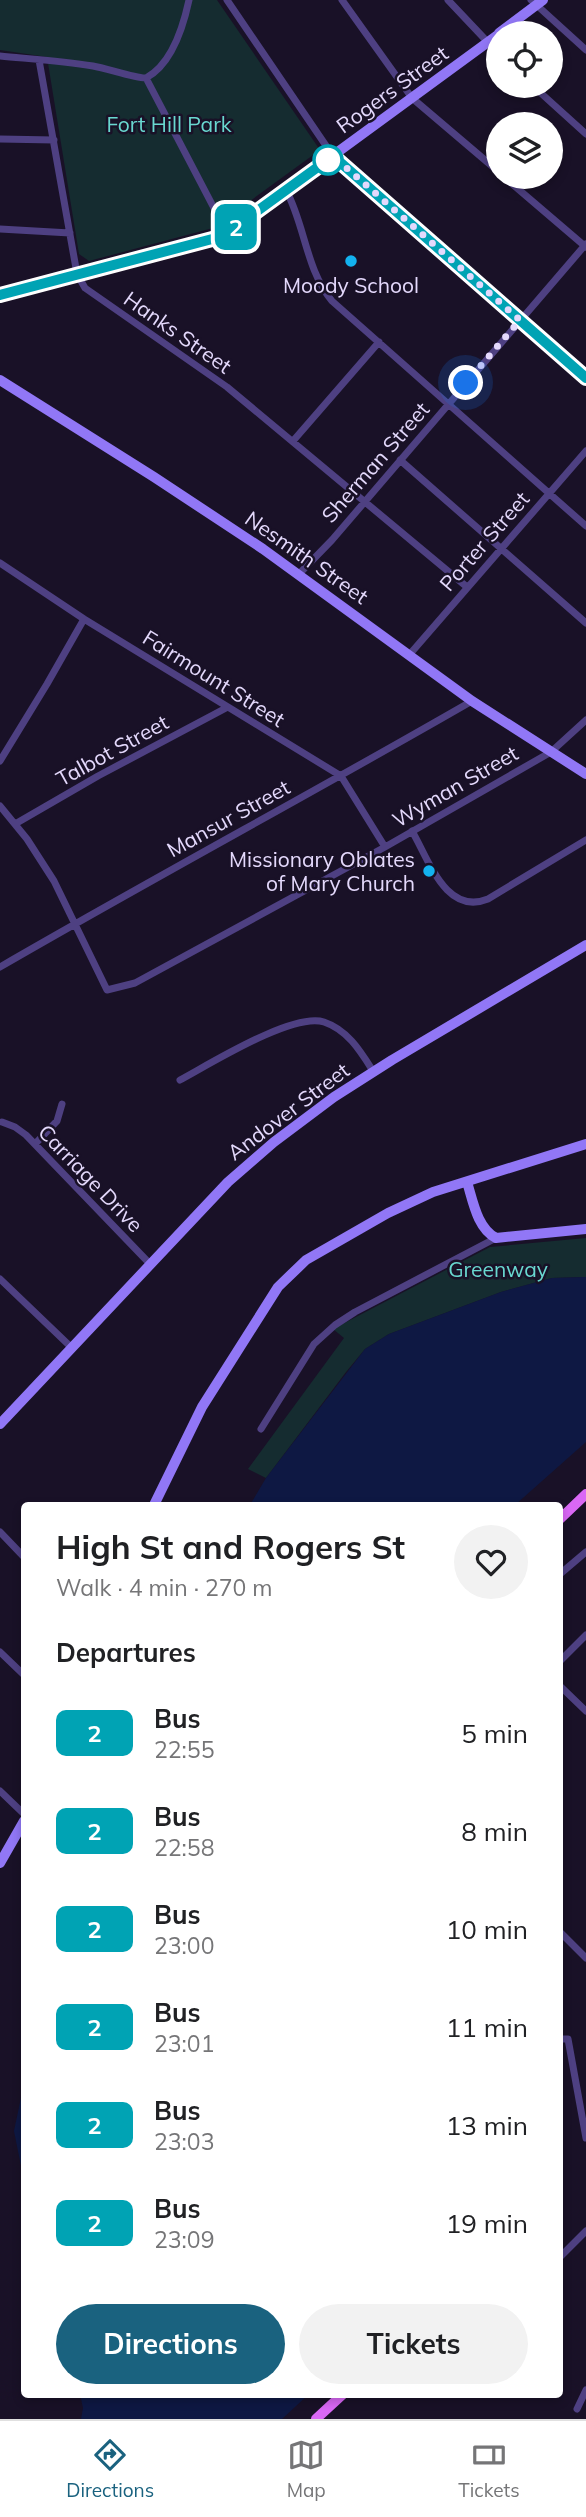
<!DOCTYPE html>
<meta charset="utf-8">
<style>
body{margin:0;font-family:Mulish,sans-serif;background:#f2f2f2;color:#202124;height:100vh;display:flex;flex-direction:column;font-size:26px;white-space:nowrap}
*{box-sizing:border-box;margin:0}
p{font-size:23px;color:#757577}
.icon{flex:none;width:38px;height:38px;fill:none;stroke:currentColor;stroke-width:2;stroke-linecap:round;stroke-linejoin:round}
.map{position:relative;flex:1;overflow:hidden}
.sheet{position:absolute;left:21px;top:1502px;width:542px;height:896px;display:flex;flex-direction:column;background:#fff;border-radius:7px;box-shadow:0 4px 10px #0003}
.sheet>*{flex:none}
.badge{padding:0 14px;border-radius:10px;font-size:24px;line-height:46px}
.tools{position:absolute;left:486px;top:21px;display:grid;gap:14px}
.tools a{display:grid;place-items:center;width:77px;height:77px;border-radius:50%;background:#fff;box-shadow:0 4px 10px #0003;font-size:35px}
.you{position:absolute;width:35px;height:35px;margin:-18px;border:5px solid #fff;border-radius:50%;background:#1a73e8;box-shadow:0 0 0 10px #1a73e833}
.map>.badge{position:absolute;translate:-50% -50%;box-shadow:0 0 0 4px #fff}
h2{padding:0 35px;font-size:26px;line-height:63px}
.round{display:grid;place-items:center;flex:none;width:74px;height:74px;border-radius:37px;background:#f2f2f2}
.head{display:flex;align-items:center;justify-content:space-between;height:119px;padding:0 35px}
h1{font-size:33px;font-weight:700;line-height:52px}
.action{display:flex;gap:14px;margin-top:auto;padding:14px 35px}
.action a{flex:1;height:80px;border-radius:42px;background:#1a627f;color:#fff;font-size:28px;font-weight:700;line-height:80px;text-align:center}
.action a+a{background:#f2f2f2;color:#202124}
ul{padding:0;list-style:none}
li{display:flex;align-items:center;gap:21px;height:98px;padding:0 35px}
li div{flex:1}
li b{display:block;font-size:26px}
li em{font-style:normal}
li .badge{min-width:77px;font-weight:700;text-align:center}
.tabs{display:flex;justify-content:space-around;align-items:center;height:98px;border-top:2px solid #e0e0e0;background:#fff;font-size:19px;color:#757577}
.tabs a{display:grid;justify-items:center;gap:4px}
.tabs .current{color:#1a627f}
.map>svg:first-child{display:block}
.green{fill:#152c30}
.water{fill:#0e1843}
.lines{fill:none;stroke-linecap:round;stroke-linejoin:round}
.street{stroke:#4e4082;stroke-width:7}
.secondary{stroke:#9177f6;stroke-width:10}
.primary{stroke:#d968f5;stroke-width:10}
.line-casing{stroke:#fff;stroke-width:16}
.line{stroke:#00a3b4;stroke-width:10}
.walk{stroke:#e4d9fc;stroke-width:7;stroke-dasharray:0 12.6}
.stop-dot{fill:#fff;stroke:#00a3b4;stroke-width:3.5}
.poi-dot{fill:#13b2ef;stroke:#191127;stroke-width:2.5}
.labels{text-anchor:middle;dominant-baseline:central;stroke-width:5;stroke-linejoin:round;paint-order:stroke}
.street-label{font-size:21px;fill:#e4d9fc;stroke:#191127}
.park-label{font-size:21px;fill:#69d8d0;stroke:#191127}
.poi-label{font-size:21px;fill:#e4d9fc;stroke:#191127}
</style>
<div class="map">
<svg width="586" height="2419" viewBox="0 0 586 2419">
<rect width="100%" height="100%" fill="#191127"/>
<path class="green" d="M0 0H217L320 150 213 228 89 261 79 254 47 57 0 50Z
M586 1238V1277L552 1278 501 1292 389 1334 365 1349 346 1372 266 1478 248 1469 344 1338 333 1329 490 1247Z"/>
<path class="water" d="M586 1277V1442L515 1505H250L266 1478 365 1349 389 1334 501 1292 552 1278Z
M24 2083V2181L14 2131Z
M80 2394H309L282 2419H81L83 2408Z"/>
<g class="lines">
<path class="street" d="M227 0 333 156
M342 0 412 98 499 172
M448 0 499 54
M531 0 586 50
M0 56C31 59 62 61 93 66 106 68 137 79 146 78
M39 60 77 274 85 288 227 387 467 587
M146 78 227 233
M146 78C172 64 183 28 189 0
M533 86 586 134
M0 139 54 140
M504 177 586 247
M286 190C305 225 306 270 332 301L586 526
M0 229 70 233
M293 441 379 342
M400 460 586 623
M0 563 84 619 341 776 385 847
M299 574 332 540 586 244
M410 654 586 451
M0 761 47 684 84 619
M0 806 27 839 54 881 107 990 135 983 385 847 551 752 586 720
M15 824 98 776 226 708
M412 831C429 860 446 916 488 899L586 840
M0 967C157 876 316 791 472 701
M180 1080C210 1064 293 1012 324 1022 348 1030 361 1052 373 1071
M2 1122 15 1127 26 1135 151 1265
M35 1144 57 1121 62 1104
M0 1279 72 1348
M261 1429 314 1344 335 1325 355 1312 496 1238
M0 1532 24 1557
M560 1574 586 1552
M0 1652 24 1675
M560 1661 586 1635
M560 1686 586 1711
M0 1791 24 1814
M560 1932 586 1958
M560 2039H568L586 2138
M560 2257 586 2231
M577 2409 586 2390"/>
<path class="secondary" d="M499 33 543 0
M333 156 415 230 586 378
M0 295 202 242 227 233 499 34
M0 380 154 477 263 549 472 701 586 774
M467 1182C473 1201 477 1228 496 1238L586 1229
M0 1424 228 1182 274 1142 334 1097 392 1060 586 945
M154 1505 202 1407 278 1287 306 1260 388 1213 433 1192 586 1144
M0 1863 24 1821"/>
<path class="primary" d="M560 1519 586 1494
M316 2419 343 2394"/>
</g>
<g class="lines">
<defs>
<path id="line" d="M0 295 216 238 238 225 333 156 586 378"/>
</defs>
<use href="#line" class="line-casing"/>
<use href="#line" class="line"/>
<path class="walk" d="M328 160 333 156 520 320 466 383"/>
</g>
<circle class="stop-dot" cx="328" cy="160" r="14"/>
<g class="poi-dot">
<circle cx="351" cy="261" r="7"/>
<circle cx="429" cy="871" r="7"/>
</g>
<g class="labels">
<g class="street-label">
<text transform="translate(392 89) rotate(-36)">Rogers Street</text>
<text transform="translate(178 332) rotate(35)">Hanks Street</text>
<text transform="translate(375 462) rotate(-49)">Sherman Street</text>
<text transform="translate(484 541) rotate(-49)">Porter Street</text>
<text transform="translate(307 557) rotate(35)">Nesmith Street</text>
<text transform="translate(214 678) rotate(32)">Fairmount Street</text>
<text transform="translate(112 750) rotate(-29)">Talbot Street</text>
<text transform="translate(455 786) rotate(-30)">Wyman Street</text>
<text transform="translate(228 818) rotate(-29)">Mansur Street</text>
<text transform="translate(288 1111) rotate(-37)">Andover Street</text>
<text transform="translate(91 1178) rotate(46)">Carriage Drive</text>
</g>
<g class="park-label">
<text x="169" y="124">Fort Hill Park</text>
<text x="498" y="1269">Greenway</text>
</g>
<g class="poi-label">
<text x="351" y="285">Moody School</text>
<text x="415" y="859" text-anchor="end">Missionary Oblates<tspan x="415" dy="24">of Mary Church</tspan></text>
</g>
</g>
</svg>
<div class="tools">
<a><svg class="icon" aria-label="locate" viewBox="0 0 24 24"><circle cx="12" cy="12" r="6"/><path d="M12 2v4M12 18v4M2 12h4M18 12h4"/></svg></a>
<a><svg class="icon" aria-label="layers" viewBox="0 0 24 24"><path d="M12 4l9 5-9 5-9-5zM3 14l9 5 9-5"/></svg></a>
</div>
<div class="you" style="left:466px;top:383px"></div>
<b class="badge" style="left:236px;top:227px;background:#00a3b4;color:#fff">2</b>
<section class="sheet">
<div class="head"><div><h1>High St and Rogers St</h1><p>Walk · 4 min · 270 m</p></div><a class="round"><svg class="icon" aria-label="heart" viewBox="0 0 24 24"><path d="M12 20l-8-8c-3-5 5-10 8-4 3-6 11-1 8 4z"/></svg></a></div>
<h2>Departures</h2>
<ul>
<li><span class="badge" style="background:#00a3b4;color:#fff">2</span><div><b>Bus</b><p>22:55</p></div><em>5 min</em></li>
<li><span class="badge" style="background:#00a3b4;color:#fff">2</span><div><b>Bus</b><p>22:58</p></div><em>8 min</em></li>
<li><span class="badge" style="background:#00a3b4;color:#fff">2</span><div><b>Bus</b><p>23:00</p></div><em>10 min</em></li>
<li><span class="badge" style="background:#00a3b4;color:#fff">2</span><div><b>Bus</b><p>23:01</p></div><em>11 min</em></li>
<li><span class="badge" style="background:#00a3b4;color:#fff">2</span><div><b>Bus</b><p>23:03</p></div><em>13 min</em></li>
<li><span class="badge" style="background:#00a3b4;color:#fff">2</span><div><b>Bus</b><p>23:09</p></div><em>19 min</em></li>
</ul>
<div class="action"><a>Directions</a><a>Tickets</a></div>
</section>
</div>
<nav class="tabs">
<a class="current"><svg class="icon" aria-label="directions" viewBox="0 0 24 24"><path d="M12 3l9 9-9 9-9-9zM9 14v-3h6M13 9l2 2-2 2"/></svg>Directions</a>
<a><svg class="icon" aria-label="map" viewBox="0 0 24 24"><path d="M3 6l6-2 6 2 6-2v14l-6 2-6-2-6 2zM9 4v14M15 6v14"/></svg>Map</a>
<a><svg class="icon" aria-label="tickets" viewBox="0 0 24 24"><path d="M3 7h18v10H3zM15 7v10"/></svg>Tickets</a>
</nav>
